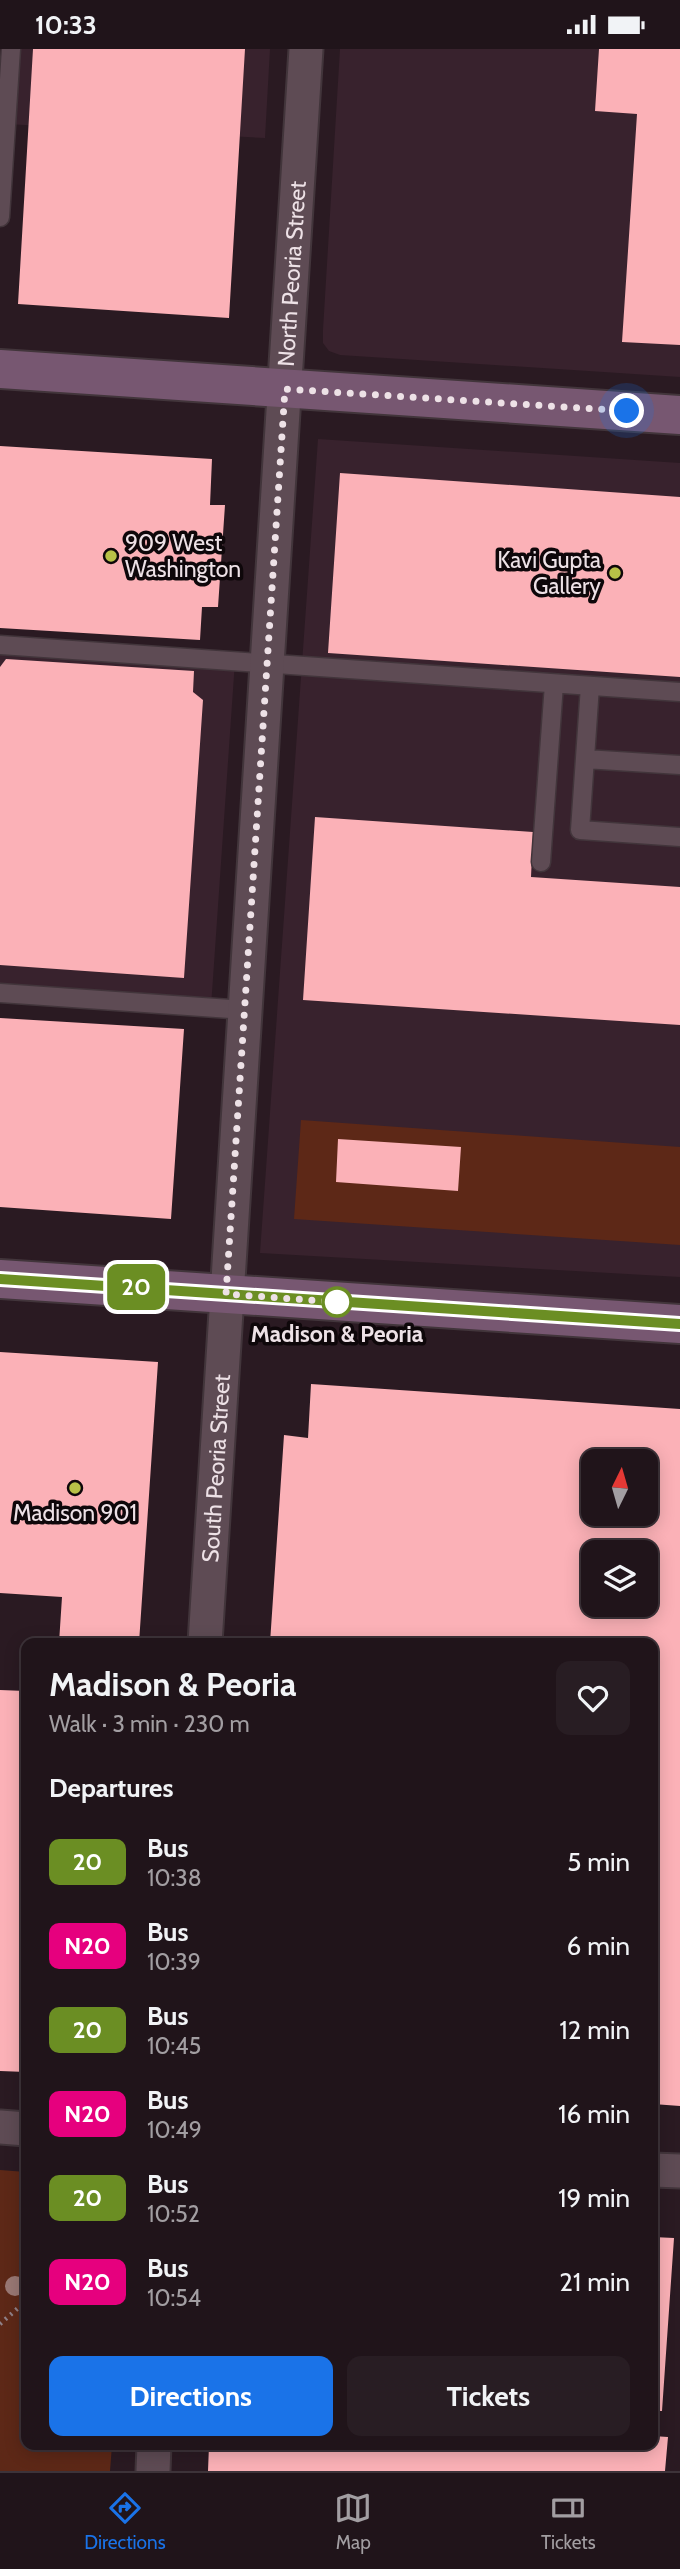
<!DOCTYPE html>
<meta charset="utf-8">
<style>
body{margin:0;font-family:Cabin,sans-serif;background:#281d23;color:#f1f3f6;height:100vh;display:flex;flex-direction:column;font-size:26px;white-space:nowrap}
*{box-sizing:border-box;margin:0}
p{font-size:23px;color:#a29ea2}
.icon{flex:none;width:38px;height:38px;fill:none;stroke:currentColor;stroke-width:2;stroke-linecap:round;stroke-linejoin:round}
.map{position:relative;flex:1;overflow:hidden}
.details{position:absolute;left:21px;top:1589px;width:637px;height:812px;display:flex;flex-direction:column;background:#20141a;border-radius:14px;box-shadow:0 4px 18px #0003,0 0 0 2px #3d3339}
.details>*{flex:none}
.badge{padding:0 14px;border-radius:10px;font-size:24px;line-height:46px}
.needle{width:46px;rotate:5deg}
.controls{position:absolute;left:581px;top:1400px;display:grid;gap:14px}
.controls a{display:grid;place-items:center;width:77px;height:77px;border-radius:14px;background:#20141a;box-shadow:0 4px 18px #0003,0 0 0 2px #3d3339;font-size:35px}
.you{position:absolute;width:35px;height:35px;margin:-18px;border:5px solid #fff;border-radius:50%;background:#1a73e8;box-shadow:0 0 0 10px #1a73e833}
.map>.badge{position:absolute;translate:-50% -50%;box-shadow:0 0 0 4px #fff}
h2{padding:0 28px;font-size:26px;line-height:63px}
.round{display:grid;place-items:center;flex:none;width:74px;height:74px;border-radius:14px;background:#281d23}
.headline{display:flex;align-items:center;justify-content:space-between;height:119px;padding:0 28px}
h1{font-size:33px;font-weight:800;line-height:52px}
.button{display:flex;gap:14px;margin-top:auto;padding:14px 28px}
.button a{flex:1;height:80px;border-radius:14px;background:#1a73e8;color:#fff;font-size:28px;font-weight:800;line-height:80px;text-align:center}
.button a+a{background:#281d23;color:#f1f3f6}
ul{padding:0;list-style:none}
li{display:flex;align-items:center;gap:21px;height:84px;padding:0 28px}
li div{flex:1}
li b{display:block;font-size:26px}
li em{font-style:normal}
li .badge{min-width:77px;font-weight:700;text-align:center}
.status{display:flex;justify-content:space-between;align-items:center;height:49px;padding:0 35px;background:#20141a;direction:ltr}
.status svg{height:19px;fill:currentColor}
.tab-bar{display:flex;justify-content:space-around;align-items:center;height:98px;border-top:2px solid #3d3339;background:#20141a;font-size:19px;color:#a29ea2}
.tab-bar a{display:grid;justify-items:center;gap:4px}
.tab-bar .selected{color:#1a73e8}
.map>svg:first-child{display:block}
.built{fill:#38222d}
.green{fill:#5d2817}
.building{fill:#fbb1b7;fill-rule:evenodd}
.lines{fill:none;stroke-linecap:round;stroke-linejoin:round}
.lane-casing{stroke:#42353b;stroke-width:21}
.street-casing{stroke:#42353b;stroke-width:37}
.secondary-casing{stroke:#42353b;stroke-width:42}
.path{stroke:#8f8188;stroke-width:4.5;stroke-dasharray:2 5;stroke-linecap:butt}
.lane{stroke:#5e4b54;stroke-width:18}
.street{stroke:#5e4b54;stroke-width:33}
.secondary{stroke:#775771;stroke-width:38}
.tree{fill:#997874}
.line-casing{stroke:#fff;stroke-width:16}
.line{stroke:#6b8e23;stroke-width:10}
.walk{stroke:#ede1e6;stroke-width:7;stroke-dasharray:0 12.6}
.poi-dot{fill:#b8c147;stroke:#0e070a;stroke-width:2.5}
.stop-dot{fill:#fff;stroke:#6b8e23;stroke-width:3.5}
.labels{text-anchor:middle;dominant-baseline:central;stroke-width:7;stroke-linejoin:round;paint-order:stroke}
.street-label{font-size:23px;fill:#ede1e6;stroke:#0e070a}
.poi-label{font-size:23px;fill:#ede1e6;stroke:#0e070a;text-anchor:start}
.stop-label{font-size:23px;font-weight:bold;fill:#ede1e6;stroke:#0e070a}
</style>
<div class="status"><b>10:33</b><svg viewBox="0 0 49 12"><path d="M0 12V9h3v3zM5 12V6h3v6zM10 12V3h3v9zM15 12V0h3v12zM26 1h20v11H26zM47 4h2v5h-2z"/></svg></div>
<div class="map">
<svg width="680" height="2422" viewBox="0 0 680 2422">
<rect width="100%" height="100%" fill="#2a1a22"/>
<path class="built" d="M11 0H270L265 89 6 75Z
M340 0H680V328L340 306 329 302 323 294V281Z
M318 390 680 414V1228L260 1204Z
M0 596 235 612 211 958 0 944Z"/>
<path class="green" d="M301 1071 680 1098V1196L294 1170Z
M0 2121 26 2123V2396H112L110 2422H0Z"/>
<path class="building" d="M33 0H245L229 269 18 255Z
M599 0H680V296L622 293 637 65 595 62Z
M0 397 212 410 210 456H225L218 558H202L200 591 0 579Z
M340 424 680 448V628L328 604Z
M6 610 194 622 193 643 203 651 184 929 0 916V618Z
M315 768 533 783 531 828 680 838V976L303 951Z
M0 969 184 980 171 1170 0 1158Z
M338 1090 461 1098 458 1142 336 1133Z
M0 1303 158 1313 139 1594H59L62 1548 0 1544Z
M311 1335 680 1360V2057L653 2055V1594H270L284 1386 308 1389ZM593 1412H646V1465H593ZM593 1503H646V1556H593Z
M0 1641 26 1642V2023L0 2022Z
M653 2188 674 2189 662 2362H653Z
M653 2387 668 2388 665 2422H208L209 2396H653Z"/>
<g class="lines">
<defs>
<path id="lane" d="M0 168 11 0
M0 596 680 643
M590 637 580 781 680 788
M585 710 680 716
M541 813 554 635
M0 944 245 961"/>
<g id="street">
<path id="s1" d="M205 1594 306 0"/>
<path d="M0 2078 26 2080"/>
<path d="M653 2121 680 2122"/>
<path d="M153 2422 154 2396"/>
</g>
<path id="secondary" d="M0 320 680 366
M0 1230 680 1275"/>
</defs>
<use href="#lane" class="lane-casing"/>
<use href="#street" class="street-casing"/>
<use href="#secondary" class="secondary-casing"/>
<path class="path" d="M0 2275 26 2252"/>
<use href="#lane" class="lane"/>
<use href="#street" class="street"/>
<use href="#secondary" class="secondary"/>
</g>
<circle class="tree" cx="15" cy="2237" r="10"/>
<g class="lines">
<defs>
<path id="line" d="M0 1230 680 1275"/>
</defs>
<use href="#line" class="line-casing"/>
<use href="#line" class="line"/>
<path class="walk" d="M337 1253 226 1245 285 340 627 362"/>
</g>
<g class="poi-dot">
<circle cx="111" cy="507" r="7"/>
<circle cx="615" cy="524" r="7"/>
<circle cx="75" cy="1439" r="7"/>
</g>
<circle class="stop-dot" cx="337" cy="1253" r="14"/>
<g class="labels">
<g class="street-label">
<text stroke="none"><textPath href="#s1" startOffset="1372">North Peoria Street</textPath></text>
<text stroke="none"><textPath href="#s1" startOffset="175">South Peoria Street</textPath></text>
</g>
<g class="poi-label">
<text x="125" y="494">909 West<tspan x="125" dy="26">Washington</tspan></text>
<text x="601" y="511" text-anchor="end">Kavi Gupta<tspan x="601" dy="26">Gallery</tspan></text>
<text x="75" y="1464" text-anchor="middle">Madison 901</text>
</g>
<g class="stop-label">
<text x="337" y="1285">Madison &amp; Peoria</text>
</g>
</g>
</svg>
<div class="controls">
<a><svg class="needle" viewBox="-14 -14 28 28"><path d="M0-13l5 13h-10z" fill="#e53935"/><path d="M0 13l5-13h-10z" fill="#a29ea2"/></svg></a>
<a><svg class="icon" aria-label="layers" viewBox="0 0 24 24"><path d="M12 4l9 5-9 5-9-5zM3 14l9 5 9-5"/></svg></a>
</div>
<div class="you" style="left:627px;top:362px"></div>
<b class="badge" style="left:136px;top:1238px;background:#6b8e23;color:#fff">20</b>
<section class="details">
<div class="headline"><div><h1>Madison &amp; Peoria</h1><p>Walk · 3 min · 230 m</p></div><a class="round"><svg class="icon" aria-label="heart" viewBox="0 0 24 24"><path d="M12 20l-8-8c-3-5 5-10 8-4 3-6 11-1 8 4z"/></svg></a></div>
<h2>Departures</h2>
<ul>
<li><span class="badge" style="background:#6b8e23;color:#fff">20</span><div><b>Bus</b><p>10:38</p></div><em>5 min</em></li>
<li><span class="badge" style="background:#e6007e;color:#fff">N20</span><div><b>Bus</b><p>10:39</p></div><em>6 min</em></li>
<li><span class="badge" style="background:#6b8e23;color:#fff">20</span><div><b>Bus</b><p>10:45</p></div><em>12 min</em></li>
<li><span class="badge" style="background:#e6007e;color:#fff">N20</span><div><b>Bus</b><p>10:49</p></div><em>16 min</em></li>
<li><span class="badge" style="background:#6b8e23;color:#fff">20</span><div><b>Bus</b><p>10:52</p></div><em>19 min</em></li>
<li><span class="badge" style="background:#e6007e;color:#fff">N20</span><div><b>Bus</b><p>10:54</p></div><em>21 min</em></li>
</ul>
<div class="button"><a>Directions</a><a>Tickets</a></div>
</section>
</div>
<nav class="tab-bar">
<a class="selected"><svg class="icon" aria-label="directions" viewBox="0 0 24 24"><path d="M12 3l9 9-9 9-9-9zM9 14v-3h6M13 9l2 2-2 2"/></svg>Directions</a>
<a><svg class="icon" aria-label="map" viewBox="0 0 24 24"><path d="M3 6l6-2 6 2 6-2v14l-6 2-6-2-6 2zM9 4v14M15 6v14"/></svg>Map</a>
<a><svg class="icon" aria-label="tickets" viewBox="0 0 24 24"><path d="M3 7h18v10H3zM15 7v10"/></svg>Tickets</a>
</nav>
